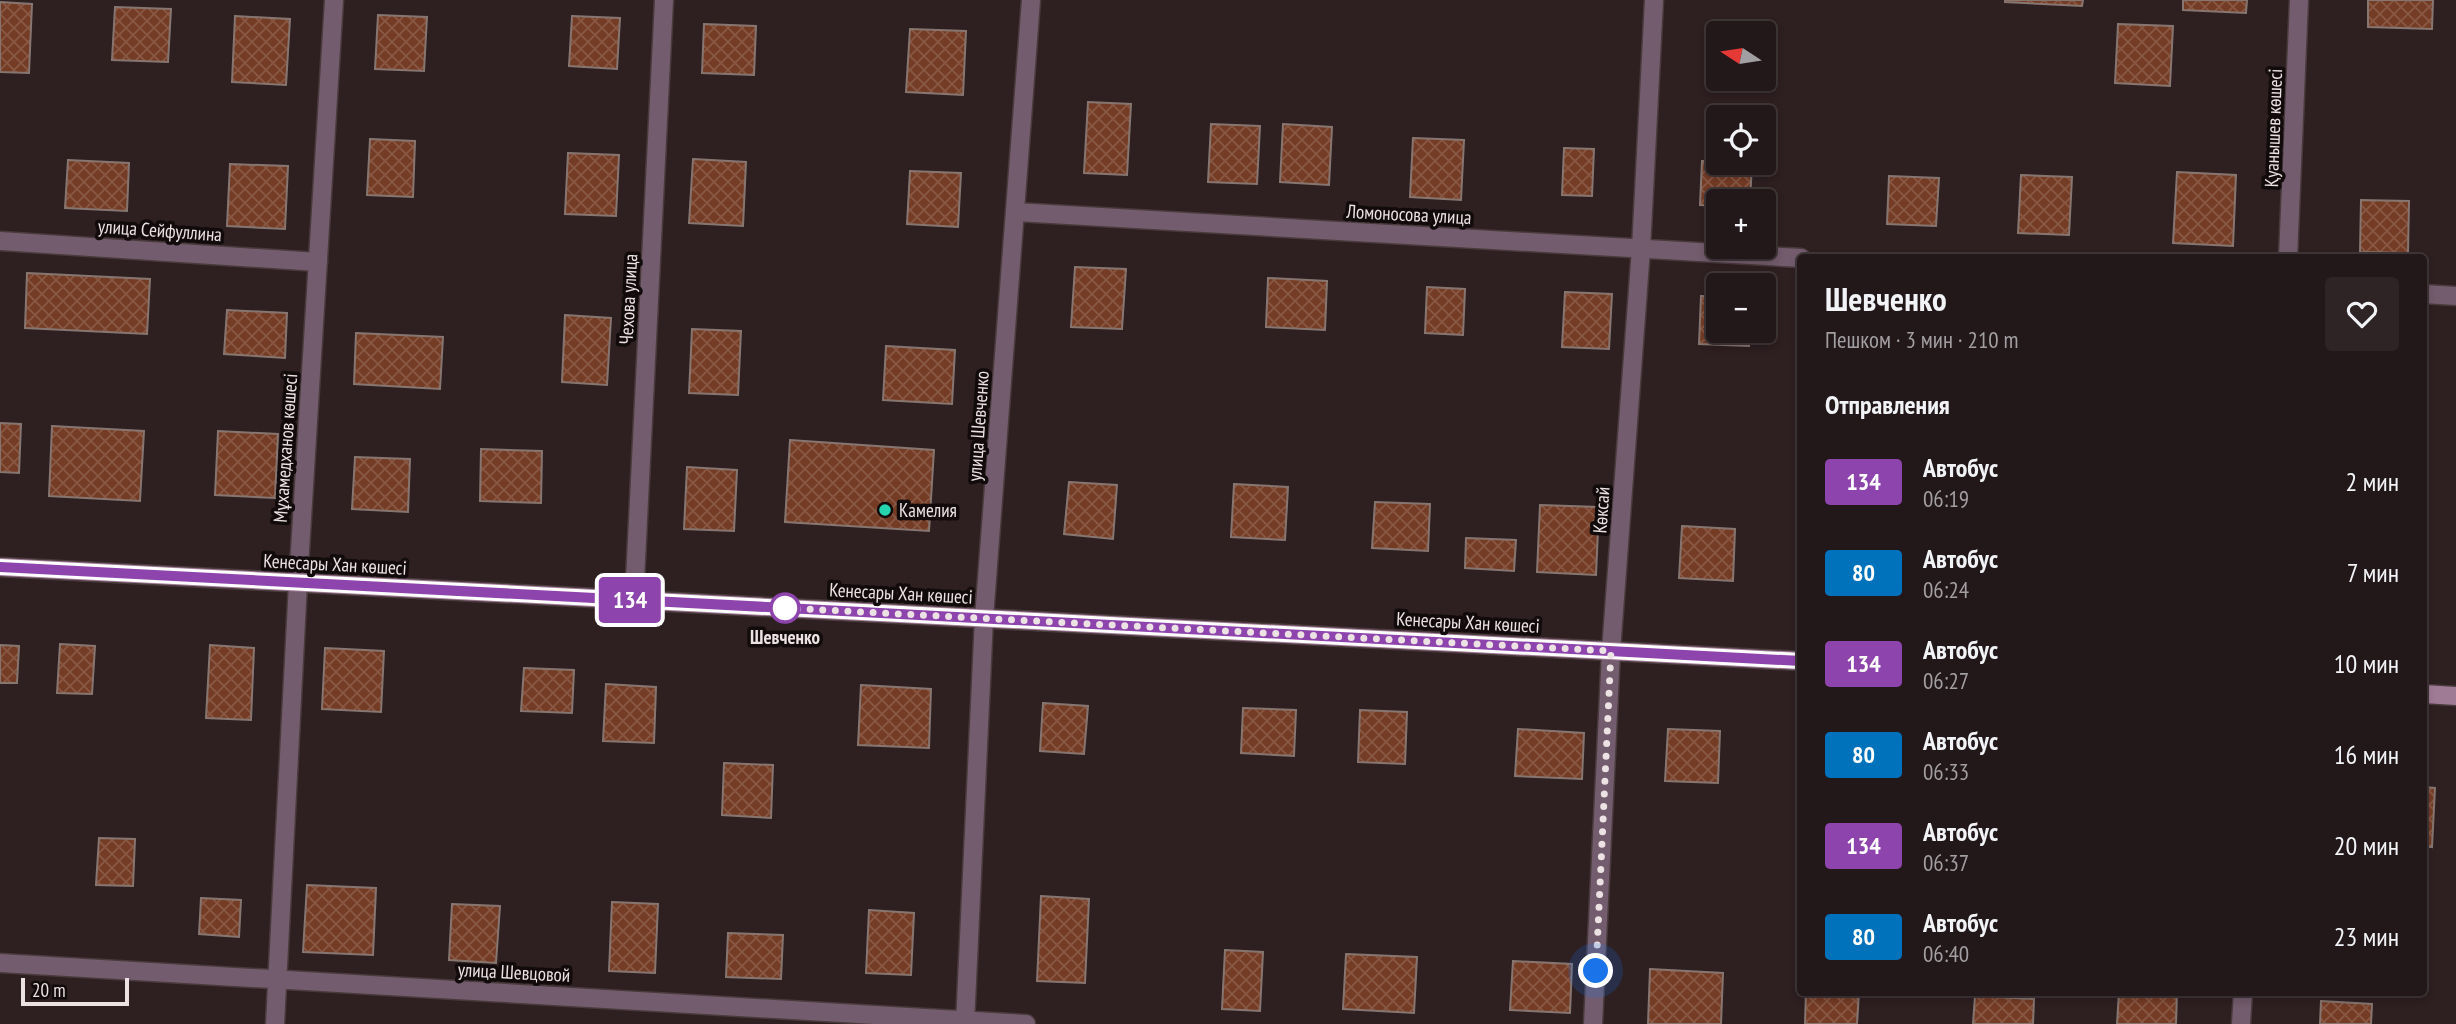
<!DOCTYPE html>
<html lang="ru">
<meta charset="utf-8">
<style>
body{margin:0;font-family:"PT Sans Narrow",sans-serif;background:#2e2426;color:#f1f3f6;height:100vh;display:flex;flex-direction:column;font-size:26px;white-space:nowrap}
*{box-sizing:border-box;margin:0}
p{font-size:23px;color:#a29fa2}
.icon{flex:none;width:38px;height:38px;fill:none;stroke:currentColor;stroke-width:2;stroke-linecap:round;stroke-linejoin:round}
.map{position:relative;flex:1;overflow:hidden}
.panel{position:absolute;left:1797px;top:254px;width:630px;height:742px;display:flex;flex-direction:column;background:#221719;border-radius:7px;box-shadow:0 4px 10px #0003,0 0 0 2px #3f3638}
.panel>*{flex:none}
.badge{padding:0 14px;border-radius:5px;font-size:24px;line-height:46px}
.needle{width:46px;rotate:282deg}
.tools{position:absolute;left:1706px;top:21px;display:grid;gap:14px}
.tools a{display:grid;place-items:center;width:70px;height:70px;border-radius:7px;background:#221719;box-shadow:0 4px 10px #0003,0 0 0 2px #3f3638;font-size:35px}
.scale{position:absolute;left:21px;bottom:18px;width:108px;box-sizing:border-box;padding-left:7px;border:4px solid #ece2e3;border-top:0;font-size:19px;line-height:24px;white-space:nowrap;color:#ece2e3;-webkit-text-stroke:5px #110b0c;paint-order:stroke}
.you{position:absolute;width:35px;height:35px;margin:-18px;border:5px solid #fff;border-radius:50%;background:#1a73e8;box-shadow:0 0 0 10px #1a73e833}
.map>.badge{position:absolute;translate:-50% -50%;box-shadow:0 0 0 4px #fff}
h2{padding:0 28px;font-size:26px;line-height:63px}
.round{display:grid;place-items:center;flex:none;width:74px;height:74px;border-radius:7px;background:#2e2426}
.summary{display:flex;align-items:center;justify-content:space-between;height:119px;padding:0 28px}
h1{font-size:33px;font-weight:800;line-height:52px}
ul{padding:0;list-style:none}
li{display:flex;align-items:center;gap:21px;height:91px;padding:0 28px}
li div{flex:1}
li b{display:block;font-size:26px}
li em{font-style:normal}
li .badge{min-width:77px;font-weight:700;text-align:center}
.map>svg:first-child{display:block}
.building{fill:url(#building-cross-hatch);stroke:#877670;stroke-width:2}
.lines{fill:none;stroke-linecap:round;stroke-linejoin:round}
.service-casing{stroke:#493a3c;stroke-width:21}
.minor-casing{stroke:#493a3c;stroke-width:21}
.tertiary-casing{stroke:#493a3c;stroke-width:21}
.secondary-casing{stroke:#493a3c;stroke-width:21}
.service{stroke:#735c6d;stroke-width:18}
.minor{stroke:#735c6d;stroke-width:18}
.tertiary{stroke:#735c6d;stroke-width:18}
.secondary{stroke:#a07b96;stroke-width:18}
.line-casing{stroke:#fff;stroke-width:16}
.line{stroke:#8e44ad;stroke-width:10}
.walk{stroke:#ece2e3;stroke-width:7;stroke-dasharray:0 12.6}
.poi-dot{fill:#26d5ae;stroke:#110b0c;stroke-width:2.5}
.stop-dot{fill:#fff;stroke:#8e44ad;stroke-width:3.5}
.labels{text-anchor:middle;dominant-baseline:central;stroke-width:7;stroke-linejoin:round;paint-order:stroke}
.street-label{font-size:19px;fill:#ece2e3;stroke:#110b0c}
.poi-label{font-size:19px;fill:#ece2e3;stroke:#110b0c;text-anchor:start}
.stop-label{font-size:19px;font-weight:bold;fill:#ece2e3;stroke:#110b0c}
</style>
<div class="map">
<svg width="2456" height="1024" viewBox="0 0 2456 1024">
<defs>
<pattern id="building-cross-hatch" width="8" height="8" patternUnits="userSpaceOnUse" patternTransform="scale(1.75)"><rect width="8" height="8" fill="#753c25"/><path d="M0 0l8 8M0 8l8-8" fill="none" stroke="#895844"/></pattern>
</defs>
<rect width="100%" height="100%" fill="#2e1f21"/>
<path class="building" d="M2005 0H2083L2082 6 2005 2Z
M2183 0H2247L2246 13 2183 10Z
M2368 0H2433L2432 29 2368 27Z
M0 2 32 4 29 73 0 72Z
M115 7 171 9 168 62 112 60Z
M378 15 427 17 424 71 375 69Z
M235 16 290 19 286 85 232 82Z
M572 16 620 18 617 69 569 66Z
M704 24 756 26 754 75 702 73Z
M2118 24 2173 26 2170 86 2115 83Z
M910 29 966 31 963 95 906 92Z
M1088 102 1131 104 1127 175 1084 173Z
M1211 124 1260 126 1257 184 1208 182Z
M1283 124 1332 127 1329 185 1280 182Z
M1413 138 1464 140 1461 200 1410 197Z
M370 139 415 141 413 197 367 195Z
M1564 148 1594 149 1592 196 1562 195Z
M568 153 619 155 616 216 565 214Z
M693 159 746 162 743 226 689 223Z
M68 160 129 163 127 211 65 208Z
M1702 161 1752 164 1750 201H1718V206L1700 205Z
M230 164 288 166 285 229 227 226Z
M910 171 961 173 958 227 907 224Z
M2177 172 2236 175 2233 246 2173 243Z
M2021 175 2072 177 2069 235 2018 233Z
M1889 176 1939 178 1936 226 1887 224Z
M2361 200 2409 201 2408 253 2360 252Z
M1075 267 1126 269 1122 329 1071 327Z
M27 273 150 279 147 334 25 328Z
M1268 278 1327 281 1325 330 1266 327Z
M1427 287 1465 289 1463 335 1425 333Z
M1565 292 1612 294 1609 349 1562 347Z
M1701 296 1718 297V331H1750L1749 346 1699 344Z
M227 310 287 313 285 358 224 354Z
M565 315 611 318 607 385 562 382Z
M692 329 741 331 738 395 689 393Z
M356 333 443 337 440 389 354 384Z
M886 346 955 350 952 404 883 400Z
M0 423 21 424 19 473 0 472Z
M52 426 144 431 140 501 49 496Z
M218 431 278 434 275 498 215 495Z
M790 440 934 450 929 531 785 522Z
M481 449 542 451 541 503 480 501Z
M355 457 410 459 408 512 352 509Z
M687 467 737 470 734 531 684 529Z
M1069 482 1117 485 1113 539 1064 534Z
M1234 484 1288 487 1285 540 1231 537Z
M1375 502 1430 504 1428 551 1372 548Z
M1540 505 1599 507 1596 575 1537 572Z
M1682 526 1735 529 1733 581 1679 578Z
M1466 538 1516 540 1514 571 1465 568Z
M60 644 95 646 92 694 57 693Z
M0 645 19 646 17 683H0Z
M210 645 254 648 251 720 206 718Z
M325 648 384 651 381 712 322 709Z
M524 668 574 670 572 713 521 711Z
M606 684 656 687 654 743 603 741Z
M861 685 931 689 929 748 858 745Z
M1043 703 1088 706 1084 754 1040 751Z
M1243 708 1296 710 1294 756 1241 753Z
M1360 710 1407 712 1405 764 1358 762Z
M1518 729 1584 733 1582 779 1515 776Z
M1668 729 1720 731 1718 783 1665 781Z
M724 763 773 765 771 818 722 815Z
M2424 787 2435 788 2432 847 2424 846Z
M99 838 135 839 133 886 96 885Z
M307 885 376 888 373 955 303 952Z
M1041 896 1089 899 1085 983 1037 981Z
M201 898 241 900 239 937 199 934Z
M612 902 658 904 655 973 609 971Z
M452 904 500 906 496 963 449 960Z
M869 910 914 913 911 975 866 973Z
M728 933 783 935 781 979 726 977Z
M1225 950 1263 952 1260 1011 1222 1009Z
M1346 954 1417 957 1414 1013 1343 1009Z
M1513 961 1572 964 1570 1013 1510 1010Z
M1650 969 1723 973 1721 1024H1648Z
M1806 992H1859L1857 1024H1805Z
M2119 992H2177L2176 1024H2117Z
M1975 996 2034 999 2033 1024H1973Z
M2321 1001 2372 1004 2371 1024H2320Z"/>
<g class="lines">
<defs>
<path id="service" d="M0 241 318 262"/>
<path id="minor" d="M1015 212 1801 258
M2424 294 2456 296
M634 600 664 0
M0 963 1026 1024
M275 1024 298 583 334 0
M965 1024 984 618 1031 0
M1593 1024 1611 651 1641 249 1654 0"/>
<path id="tertiary" d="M2288 257 2299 0
M2241 1024 2243 992"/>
<path id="secondary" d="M0 567 1801 661
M2424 694 2456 696"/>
</defs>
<use href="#service" class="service-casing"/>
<use href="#minor" class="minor-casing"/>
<use href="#tertiary" class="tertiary-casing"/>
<use href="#secondary" class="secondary-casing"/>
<use href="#service" class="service"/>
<use href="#minor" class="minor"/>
<use href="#tertiary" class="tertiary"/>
<use href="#secondary" class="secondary"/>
</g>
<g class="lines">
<defs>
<path id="line" d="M0 567 1801 661"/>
</defs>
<use href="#line" class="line-casing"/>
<use href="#line" class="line"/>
<path class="walk" d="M785 608 1611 651 1596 971"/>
</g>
<circle class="poi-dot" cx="885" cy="510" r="7"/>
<circle class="stop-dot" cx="785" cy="608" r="14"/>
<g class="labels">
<g class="street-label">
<text transform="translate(2273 128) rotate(-88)">Қуанышев көшесі</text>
<text transform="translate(1409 214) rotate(3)">Ломоносова улица</text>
<text transform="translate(160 230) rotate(4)">улица Сейфуллина</text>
<text transform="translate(628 299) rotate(-87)">Чехова улица</text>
<text transform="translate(978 426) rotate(-86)">улица Шевченко</text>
<text transform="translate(285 448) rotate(-86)">Мұхамедханов көшесі</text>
<text transform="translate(1601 510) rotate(-86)">Көксай</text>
<text transform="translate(335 564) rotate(3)">Кенесары Хан көшесі</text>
<text transform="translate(901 593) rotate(3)">Кенесары Хан көшесі</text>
<text transform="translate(1468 622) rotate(3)">Кенесары Хан көшесі</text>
<text transform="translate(514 972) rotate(3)">улица Шевцовой</text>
</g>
<g class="poi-label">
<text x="899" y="510">Камелия</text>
</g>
<g class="stop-label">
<text x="785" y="637">Шевченко</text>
</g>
</g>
</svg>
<div class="tools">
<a><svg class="needle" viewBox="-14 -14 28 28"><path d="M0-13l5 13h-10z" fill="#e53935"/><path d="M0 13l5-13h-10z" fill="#a29fa2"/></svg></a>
<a><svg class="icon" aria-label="locate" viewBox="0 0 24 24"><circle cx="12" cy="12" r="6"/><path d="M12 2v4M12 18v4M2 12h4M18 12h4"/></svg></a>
<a>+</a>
<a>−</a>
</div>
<div class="scale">20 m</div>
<div class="you" style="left:1596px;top:971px"></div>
<b class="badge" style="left:630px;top:600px;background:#8e44ad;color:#fff">134</b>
<section class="panel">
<div class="summary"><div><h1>Шевченко</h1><p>Пешком · 3 мин · 210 m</p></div><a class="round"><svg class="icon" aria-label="heart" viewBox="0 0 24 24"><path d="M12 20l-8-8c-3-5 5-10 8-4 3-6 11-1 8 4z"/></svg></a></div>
<h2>Отправления</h2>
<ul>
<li><span class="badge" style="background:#8e44ad;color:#fff">134</span><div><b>Автобус</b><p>06:19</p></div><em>2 мин</em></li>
<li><span class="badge" style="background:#0072bc;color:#fff">80</span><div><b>Автобус</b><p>06:24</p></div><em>7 мин</em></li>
<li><span class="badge" style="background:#8e44ad;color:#fff">134</span><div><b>Автобус</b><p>06:27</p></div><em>10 мин</em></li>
<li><span class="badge" style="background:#0072bc;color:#fff">80</span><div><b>Автобус</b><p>06:33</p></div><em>16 мин</em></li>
<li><span class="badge" style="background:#8e44ad;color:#fff">134</span><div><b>Автобус</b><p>06:37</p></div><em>20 мин</em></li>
<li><span class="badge" style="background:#0072bc;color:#fff">80</span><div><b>Автобус</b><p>06:40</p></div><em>23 мин</em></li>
</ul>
</section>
</div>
